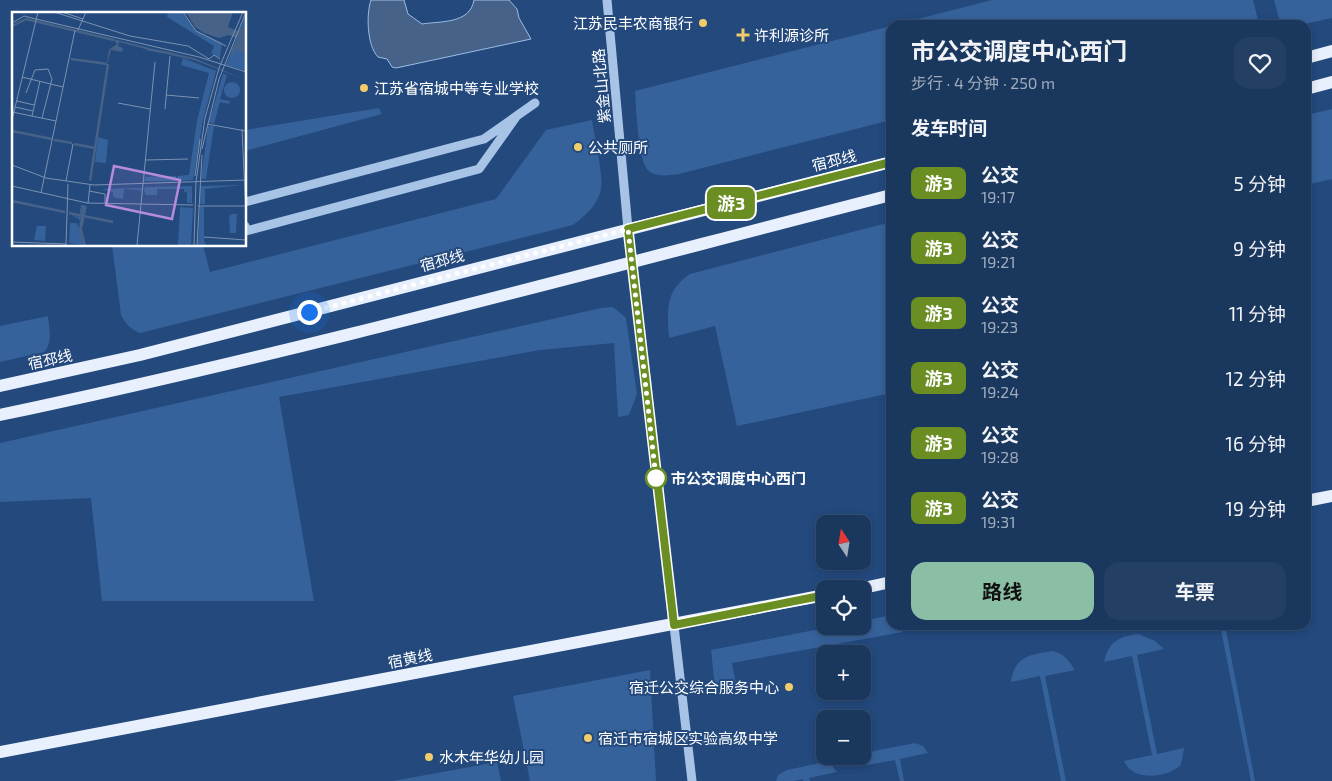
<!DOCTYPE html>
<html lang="zh">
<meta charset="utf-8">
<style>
body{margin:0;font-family:"Exo 2","Noto Sans SC",sans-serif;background:#233f64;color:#f1f3f6;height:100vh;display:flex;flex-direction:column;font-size:19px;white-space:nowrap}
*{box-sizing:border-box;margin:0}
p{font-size:16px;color:#9facbc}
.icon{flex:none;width:28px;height:28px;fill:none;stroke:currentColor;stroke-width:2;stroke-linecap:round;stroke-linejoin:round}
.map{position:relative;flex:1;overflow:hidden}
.drawer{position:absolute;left:886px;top:20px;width:425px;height:610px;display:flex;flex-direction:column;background:#1a375e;border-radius:15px;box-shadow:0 2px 8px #0003,0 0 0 1px #385173}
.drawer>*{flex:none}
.badge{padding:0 10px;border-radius:8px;font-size:18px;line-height:32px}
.needle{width:32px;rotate:348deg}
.fabs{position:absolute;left:816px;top:515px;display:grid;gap:10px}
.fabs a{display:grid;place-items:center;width:55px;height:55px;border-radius:10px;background:#1a375e;box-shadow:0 2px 8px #0003,0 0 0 1px #385173;font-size:25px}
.you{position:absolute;width:25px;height:25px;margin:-12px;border:4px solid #fff;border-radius:50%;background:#1a73e8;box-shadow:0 0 0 8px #1a73e833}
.map>.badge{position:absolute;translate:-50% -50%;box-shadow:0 0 0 2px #fff}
h2{padding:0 25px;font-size:19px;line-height:45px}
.round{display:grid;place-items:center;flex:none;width:52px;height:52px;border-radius:15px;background:#233f64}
.head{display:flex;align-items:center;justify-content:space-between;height:85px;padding:0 25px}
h1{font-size:24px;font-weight:700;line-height:38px}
.button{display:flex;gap:10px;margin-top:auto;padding:10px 25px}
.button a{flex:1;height:58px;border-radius:15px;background:#8abfa5;color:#111;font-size:20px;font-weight:700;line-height:58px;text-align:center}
.button a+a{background:#233f64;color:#f1f3f6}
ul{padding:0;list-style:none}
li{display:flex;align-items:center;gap:15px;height:65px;padding:0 25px}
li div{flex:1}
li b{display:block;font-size:19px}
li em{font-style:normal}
li .badge{min-width:55px;font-weight:700;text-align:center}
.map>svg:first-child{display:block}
.green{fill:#36629b}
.water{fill:#466288;stroke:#9bbde7}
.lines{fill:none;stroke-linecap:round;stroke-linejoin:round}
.minor{stroke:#a7c3e6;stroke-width:9}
.major{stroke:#e8f0fd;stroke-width:12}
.line-casing{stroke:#fff;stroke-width:11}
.line{stroke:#6b8e23;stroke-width:8}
.walk{stroke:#fff;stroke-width:5;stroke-dasharray:0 9}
.poi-dot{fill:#f1cc6a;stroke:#23497d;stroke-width:2}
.stop-dot{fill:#fff;stroke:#6b8e23;stroke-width:2.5}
.labels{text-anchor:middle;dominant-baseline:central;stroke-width:4;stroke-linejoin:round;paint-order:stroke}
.poi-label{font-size:15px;fill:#fff;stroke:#23497d;text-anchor:start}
.street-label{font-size:15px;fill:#fff;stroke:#23497d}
.stop-label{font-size:15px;font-weight:bold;fill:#fff;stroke:#23497d;text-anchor:start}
.inset-river{fill:none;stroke:#466288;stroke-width:2.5}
.inset-road{fill:none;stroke:#7b92b1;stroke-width:1}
.view{fill:#b68bdc;fill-opacity:0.15;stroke:#b68bdc;stroke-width:2.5}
.inset-edge{fill:none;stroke:#fff;stroke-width:2.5}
</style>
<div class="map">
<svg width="1332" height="781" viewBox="0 0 1332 781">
<rect width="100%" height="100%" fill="#23497d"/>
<path class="green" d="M992 0H1253L1258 20 1256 25H894Z
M1274 0H1332V18L1300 25H1285L1279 18Z
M891 26V120L679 174C669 175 658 178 649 171 638 164 636 106 635 91Z
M379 108 382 114 245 151V130Z
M1332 109V179L1306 185V115Z
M592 120C594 135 604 177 601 189 598 205 585 216 573 225L140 333C130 329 126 324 121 315L112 245H203L210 272 496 199 546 130Z
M891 222V393L737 426 715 326 669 338C667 310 665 291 690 274Z
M613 307 626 318 637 394 629 415 618 417 614 343 540 350 279 397 314 601H102L91 498 0 502V443L601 308Z
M48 316C49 329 53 342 44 352L0 362V326Z
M891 615V625H902L903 632 732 663 736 684 715 688 711 650 835 626H862L863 621Z
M1220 625H1225L1255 781H1251Z
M1138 634 1155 641 1164 649 1137 655 1157 754 1184 748 1181 765C1165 779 1132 781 1124 761L1152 755 1132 656 1104 662C1109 642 1117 637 1138 634Z
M1052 651C1064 653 1068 660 1075 670L1045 676 1066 781H1061L1040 676 1011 682C1014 656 1030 655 1052 651Z
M650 670 656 781H530L513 696Z
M915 743 923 746 928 753 900 759 904 781H900L895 760 867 765 869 754 874 751Z
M497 762 501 781H393Z
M825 762 830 763 837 772 809 778 810 781H803V779L794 781H776L778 775 787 770Z"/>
<path class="water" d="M371 0H404L408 14 422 24C441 21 470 24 474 0H509L517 9 519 18 531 39 396 68 392 67 387 59 378 57C367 46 366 14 371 0Z"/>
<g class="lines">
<path class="minor" d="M607 0 628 229 692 781
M245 202 484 139 535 103
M245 226 246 231 479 169 516 117"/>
<path class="major" d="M1306 58 1332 51
M1306 89 1332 82
M0 386 140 355 891 162
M0 415C299 352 595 271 891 195
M1306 501 1332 496
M859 589 891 582
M0 752 825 595"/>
</g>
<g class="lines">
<defs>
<path id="line" d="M825 595 674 625 628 229 891 162"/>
</defs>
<use href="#line" class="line-casing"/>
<use href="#line" class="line"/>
<path class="walk" d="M309 312 628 229 656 478"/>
</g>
<g class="poi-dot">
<circle cx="703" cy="23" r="5"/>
<path d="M740.5 27.5h5v5h5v5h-5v5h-5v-5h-5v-5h5z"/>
<circle cx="364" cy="88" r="5"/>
<circle cx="578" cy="147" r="5"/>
<circle cx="789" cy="687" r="5"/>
<circle cx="588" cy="738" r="5"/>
<circle cx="429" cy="757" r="5"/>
</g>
<circle class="stop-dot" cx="656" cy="478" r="10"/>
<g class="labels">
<g class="poi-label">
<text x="693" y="23" text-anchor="end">江苏民丰农商银行</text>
<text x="754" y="35">许利源诊所</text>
<text x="374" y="88">江苏省宿城中等专业学校</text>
<text x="588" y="147">公共厕所</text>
<text x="779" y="687" text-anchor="end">宿迁公交综合服务中心</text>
<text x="598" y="738">宿迁市宿城区实验高级中学</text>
<text x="439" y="757">水木年华幼儿园</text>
</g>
<g class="street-label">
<text transform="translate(601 86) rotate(-95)">紫金山北路</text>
<text transform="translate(834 160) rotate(-14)">宿邳线</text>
<text transform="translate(442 260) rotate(-15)">宿邳线</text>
<text transform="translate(50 359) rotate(-12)">宿邳线</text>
<text transform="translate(410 658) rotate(-11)">宿黄线</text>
</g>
<g class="stop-label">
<text x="671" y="478">市公交调度中心西门</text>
</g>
</g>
<g transform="translate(12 12)">
<rect width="234" height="234" fill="#23497d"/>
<path d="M156 0H170L183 18 210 31 208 46 199 41 202 34 155 5ZM234 1V59L214 53ZM171 46 204 59 191 108 181 168 166 169 165 164 177 163 185 109 197 61 169 53ZM211 62 215 63 208 87 218 89 217 92 208 90 202 112 197 110ZM212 78a8 8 0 1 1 16 0a8 8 0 1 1-16 0ZM196 114H202L194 167H189ZM86 125 96 128 94 151 83 150ZM164 164V169H132L133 165ZM231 173 193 177V192H188V174ZM180 174V191H175V179L172 181V177H145V183H134L132 178 133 175ZM89 177 129 176 130 177 129 181 128 178 112 177 111 187 101 185V180ZM69 193H73L70 195 67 216 71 233 57 231 58 211H65L66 216 68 208 58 202 67 205ZM168 195 181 196 179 233H166ZM188 195H192V229L194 233H186ZM220 202H225L224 221H218L217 204ZM25 214H34L33 229 22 228Z" fill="#36629b"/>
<path d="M174 0H221L216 15 226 19 234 14V42L224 38 219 46 220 36 226 27 217 23 207 26 192 21 183 15ZM101 27 138 36 137 38 107 30 106 34 111 36 110 40 99 38 94 55 97 38 105 32ZM160 41 182 46 234 68 182 48 158 43ZM70 194H75L70 217 74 233H71L67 219Z" fill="#466288"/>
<path class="inset-river" d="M0 14 14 7 102 28M135 37 161 42M59 47 95 52M0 119 40 127M42 128 60 131M62 132 83 136M78 169 96 52M0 189 53 200M57 201 101 210"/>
<path class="inset-road" d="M42 0 118 24 176 34 197 47 202 43 208 47M50 0 71 7M171 0 184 19 214 34M0 11 12 4 24 7 187 45 234 60M66 18 74 0M10 65 51 75M14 81 23 58 36 57 40 67 30 106M154 83 187 86M5 89 22 93M106 91 138 97M3 95 21 99M153 97 158 44M0 100 44 109M20 104 28 69M0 108 26 0M195 112 234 119M230 117 234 203M190 137 207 67 234 0M134 148 176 147M0 153 34 166 82 173 234 168M183 164 188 127M54 169 61 132M0 174 75 191 181 193M77 179 93 182V191M29 181 63 18M76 191 78 173M186 194H234M192 225 234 228M0 230 54 232M54 233 56 172M125 233 143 50M182 233 184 170 193 106 207 56 231 0M185 233 190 143"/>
<path class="view" d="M102 154 168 168 160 207 94 193Z"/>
<rect width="234" height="234" class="inset-edge"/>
</g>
</svg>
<div class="fabs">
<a><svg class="needle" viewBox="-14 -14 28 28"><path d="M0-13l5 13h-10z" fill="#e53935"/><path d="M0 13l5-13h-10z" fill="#9facbc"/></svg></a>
<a><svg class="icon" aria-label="locate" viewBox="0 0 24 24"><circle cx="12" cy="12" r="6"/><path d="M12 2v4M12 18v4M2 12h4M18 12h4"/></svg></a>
<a>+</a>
<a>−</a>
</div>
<div class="you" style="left:309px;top:312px"></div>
<b class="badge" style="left:731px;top:203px;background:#6b8e23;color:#fff">游3</b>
<section class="drawer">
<div class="head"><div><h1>市公交调度中心西门</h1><p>步行 · 4 分钟 · 250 m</p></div><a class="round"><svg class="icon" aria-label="heart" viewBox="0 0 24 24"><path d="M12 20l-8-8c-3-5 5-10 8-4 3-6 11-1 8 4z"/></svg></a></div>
<h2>发车时间</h2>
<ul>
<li><span class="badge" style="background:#6b8e23;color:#fff">游3</span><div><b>公交</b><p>19:17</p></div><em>5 分钟</em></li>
<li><span class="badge" style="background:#6b8e23;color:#fff">游3</span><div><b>公交</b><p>19:21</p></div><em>9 分钟</em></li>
<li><span class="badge" style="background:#6b8e23;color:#fff">游3</span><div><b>公交</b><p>19:23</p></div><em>11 分钟</em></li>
<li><span class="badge" style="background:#6b8e23;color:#fff">游3</span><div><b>公交</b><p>19:24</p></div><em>12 分钟</em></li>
<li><span class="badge" style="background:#6b8e23;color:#fff">游3</span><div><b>公交</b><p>19:28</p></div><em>16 分钟</em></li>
<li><span class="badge" style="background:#6b8e23;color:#fff">游3</span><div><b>公交</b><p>19:31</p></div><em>19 分钟</em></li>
</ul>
<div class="button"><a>路线</a><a>车票</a></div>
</section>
</div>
